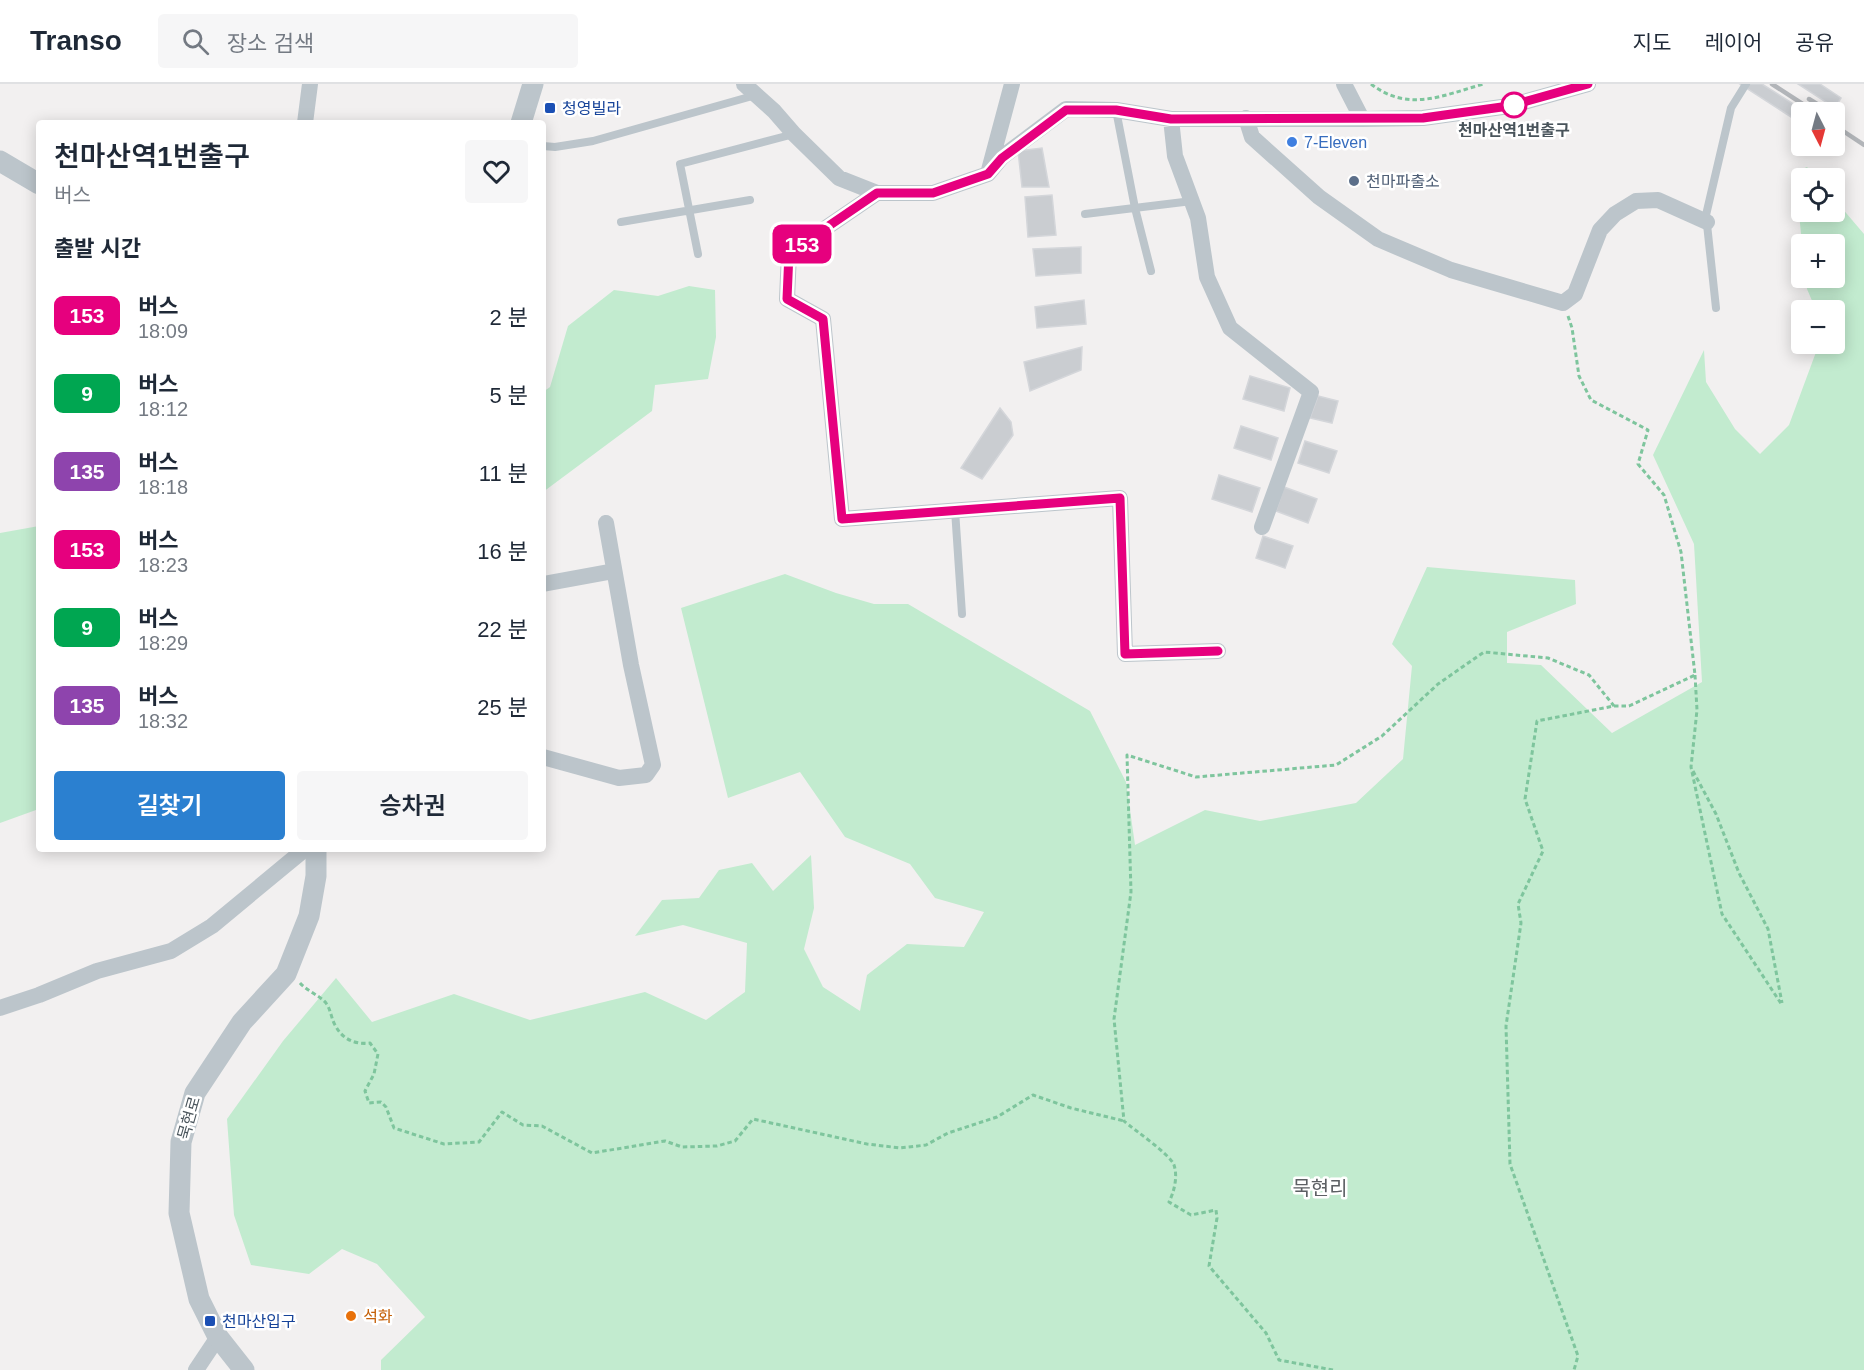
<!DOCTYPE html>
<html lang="ko">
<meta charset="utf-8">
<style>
body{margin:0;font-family:Arial,"Noto Sans KR",sans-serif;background:#f6f6f7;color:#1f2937;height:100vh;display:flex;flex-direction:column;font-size:22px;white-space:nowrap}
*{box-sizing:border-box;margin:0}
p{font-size:20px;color:#747a83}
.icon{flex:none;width:33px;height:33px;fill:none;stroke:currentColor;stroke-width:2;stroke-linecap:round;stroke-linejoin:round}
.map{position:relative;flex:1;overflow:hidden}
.sheet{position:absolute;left:36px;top:36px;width:510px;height:732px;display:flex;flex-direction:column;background:#fff;border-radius:6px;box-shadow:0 3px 15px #0003}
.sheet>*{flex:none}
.badge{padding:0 12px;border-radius:9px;font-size:21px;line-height:39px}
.needle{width:39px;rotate:174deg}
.fabs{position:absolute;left:1791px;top:18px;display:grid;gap:12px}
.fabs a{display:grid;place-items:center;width:54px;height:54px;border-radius:6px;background:#fff;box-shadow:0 3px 15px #0003;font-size:30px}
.map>.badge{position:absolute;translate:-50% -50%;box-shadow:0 0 0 3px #fff}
h2{padding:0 18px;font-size:22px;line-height:54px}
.round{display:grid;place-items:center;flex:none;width:63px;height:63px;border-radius:6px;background:#f6f6f7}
.headline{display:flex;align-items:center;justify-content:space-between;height:102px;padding:0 18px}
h1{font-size:28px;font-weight:600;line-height:45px}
.action{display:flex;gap:12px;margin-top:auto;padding:12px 18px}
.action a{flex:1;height:69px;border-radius:6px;background:#2b80d0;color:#fff;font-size:24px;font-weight:600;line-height:69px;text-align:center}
.action a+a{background:#f6f6f7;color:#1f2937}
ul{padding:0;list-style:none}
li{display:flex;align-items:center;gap:18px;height:78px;padding:0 18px}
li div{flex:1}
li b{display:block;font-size:22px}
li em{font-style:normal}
li .badge{min-width:66px;font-weight:700;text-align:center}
header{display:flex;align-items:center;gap:36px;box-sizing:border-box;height:84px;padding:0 30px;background:#fff;border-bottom:2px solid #e0e1e3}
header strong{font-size:28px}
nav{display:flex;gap:33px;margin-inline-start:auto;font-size:21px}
.search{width:420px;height:54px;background:#f6f6f7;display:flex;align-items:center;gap:15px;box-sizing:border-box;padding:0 21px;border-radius:6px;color:#747a83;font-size:22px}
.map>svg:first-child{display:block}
.green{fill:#c2ebcf}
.building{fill:#cacdd1;stroke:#d4d6da;stroke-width:1.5}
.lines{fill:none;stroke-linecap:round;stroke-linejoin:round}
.path{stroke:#7ec59d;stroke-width:3;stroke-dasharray:4.5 3;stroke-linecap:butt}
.service{stroke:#bcc5cb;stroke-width:8}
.minor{stroke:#bcc5cb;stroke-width:16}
.tertiary{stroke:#bcc5cb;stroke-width:21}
.rail{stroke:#b2b5b9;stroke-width:4.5}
.line-casing{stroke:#fff;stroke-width:14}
.line{stroke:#e6007e;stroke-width:9}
.stop-dot{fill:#fff;stroke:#e6007e;stroke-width:3}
.transit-dot{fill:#1a4fb4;stroke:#fff;stroke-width:2}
.shop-dot{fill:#3f7fe0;stroke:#fff;stroke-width:2}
.service-dot{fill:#5c6f8a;stroke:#fff;stroke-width:2}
.food-dot{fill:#e8710a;stroke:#fff;stroke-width:2}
.labels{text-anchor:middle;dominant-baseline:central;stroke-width:5;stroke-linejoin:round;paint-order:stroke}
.transit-label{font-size:16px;fill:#164399;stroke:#fff;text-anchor:start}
.stop-label{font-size:16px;font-weight:bold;fill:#49545b;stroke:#fff}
.shop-label{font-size:16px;fill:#366cbe;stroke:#fff;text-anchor:start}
.service-label{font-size:16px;fill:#4e5e75;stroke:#fff;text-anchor:start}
.street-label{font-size:16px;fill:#49545b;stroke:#fff}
.food-label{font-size:16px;fill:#c56008;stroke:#fff;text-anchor:start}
.quarter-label{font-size:20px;fill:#5d6064;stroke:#fff}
</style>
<header>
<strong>Transo</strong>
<div class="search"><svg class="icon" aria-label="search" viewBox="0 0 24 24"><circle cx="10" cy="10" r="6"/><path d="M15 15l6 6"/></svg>장소 검색</div>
<nav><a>지도</a><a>레이어</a><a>공유</a></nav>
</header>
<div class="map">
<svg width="1864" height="1286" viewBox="0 0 1864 1286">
<rect width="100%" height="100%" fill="#f2f0f0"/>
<path class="green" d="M1807 83 1816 94H1802V128H1834L1835 116 1864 150V1286H381V1276L425 1233 377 1180 342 1165 309 1190 251 1181 234 1131 227 1035 283 957 336 894 372 938 454 910 530 936 645 908 706 936 745 908 747 859 683 841 635 852 662 816 699 814 719 786 752 779 773 807 811 771 814 824 804 865 823 903 860 927 867 891 907 860 964 863 984 828 935 814 910 780 845 753 800 688 728 714 681 524 785 490 836 509 874 520H908L1090 627 1126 698 1135 761 1205 726 1260 737 1356 719 1403 675 1412 582 1392 560 1427 483 1575 496 1576 520 1507 548V579L1541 581 1612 649 1702 598 1694 460 1653 371 1704 266 1706 298 1735 345 1760 370 1789 341 1819 260H1834V226H1816L1807 205 1806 194H1834V160H1802L1795 88Z
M689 202 715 206 716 253 708 295 655 301 652 327 543 408V308L550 303 568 242 614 206 658 212Z
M39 442V719L36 726 0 739V449Z"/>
<path class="building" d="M1740 0H1762L1806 28H1802V40Z
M1798 0H1820L1841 14 1835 24Z
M1042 64 1049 103H1022L1018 67Z
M1052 111 1056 151 1028 153 1025 113Z
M1081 163V189L1036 192 1033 165Z
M1084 216 1086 240 1037 244 1035 223Z
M1082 263 1081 286 1030 307 1024 278Z
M1250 292 1290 304 1284 327 1243 315Z
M1318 312 1338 317 1332 339 1310 334Z
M1000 324 1011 338 1013 351 982 395 961 384Z
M1241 342 1278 354 1271 376 1234 364Z
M1305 357 1337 367 1329 389 1298 379Z
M1219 391 1260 404 1252 428 1212 415Z
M1284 403 1317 415 1308 439 1276 427Z
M1263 452 1293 462 1285 484 1256 474Z"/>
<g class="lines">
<path class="path" d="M1371 0C1409 29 1443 11 1484 0
M1568 232 1572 244 1579 292 1591 316 1648 346 1638 380 1664 411 1681 468 1695 591 1629 622H1614L1537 637 1525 715 1543 767 1518 820 1521 839 1506 942 1510 1080 1578 1272 1574 1286
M1695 591 1697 626 1691 683 1722 830 1782 921
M1693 687 1716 730 1739 789 1768 845 1782 919
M300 899C307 907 319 911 326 919 331 926 331 934 335 941 342 955 355 961 370 959L378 970 374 990 365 1007 369 1019 381 1018 386 1023 394 1044 444 1060 479 1058 502 1028 523 1041 542 1042 592 1069 665 1057 682 1063 717 1062 735 1057 753 1035 867 1060 900 1064 926 1061 948 1049 997 1033 1033 1011 1071 1024 1124 1037
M1333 1286 1279 1276 1266 1249 1209 1182 1217 1134 1216 1126 1191 1131 1169 1118C1174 1108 1178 1093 1174 1081 1170 1070 1134 1046 1124 1037L1114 935 1131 808 1127 671 1196 693 1336 681 1382 652 1438 600 1484 568 1548 574 1589 591 1614 622"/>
<path class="service" d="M1116 26 1135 124 1151 187
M543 62 555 63 593 57 756 11
M1085 130 1192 117
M621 138 750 116
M698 170 680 80 794 50
M1716 224 1706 131 1731 24 1746 0
M955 426 962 530"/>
<path class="minor" d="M744 0 774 27 794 50 839 94 877 109H933L988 90 1002 73 1066 25 1116 26 1171 35H1362
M1344 0 1362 35 1423 34 1509 22 1588 0
M1246 34 1252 53 1319 113 1378 155 1451 186 1563 219 1575 210 1600 146 1615 130 1636 117 1658 116 1707 138
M1171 35 1175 72 1198 134 1207 193 1230 244 1311 308 1262 443
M305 39 310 0
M989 86 1012 0
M877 109 789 169 787 215 823 235 842 435 1120 414 1125 570 1218 567
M543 500 614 487
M543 673 619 694 646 691 653 681 631 581 606 439
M0 924 39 911 97 887 171 867 212 842 305 765
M196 1286 218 1253"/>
<path class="tertiary" d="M521 39 533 0
M0 77 39 100
M244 1286 218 1253 199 1215 179 1129 181 1058 195 1009 242 938 286 890 309 832 316 792V765"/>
<path class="rail" d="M1772 0 1815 28
M1809 15 1830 28
M1834 41 1864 61"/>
</g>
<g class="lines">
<defs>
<path id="line" d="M1218 567 1125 570 1120 414 842 435 823 235 787 215 789 169 877 109H933L988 90 1002 74 1066 26H1116L1171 35 1423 34 1509 22 1588 0"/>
</defs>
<use href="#line" class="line-casing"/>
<use href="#line" class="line"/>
</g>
<circle class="stop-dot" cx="1514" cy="21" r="12"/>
<g class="transit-dot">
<rect x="544" y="18" width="12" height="12" rx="3"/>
<rect x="204" y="1231" width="12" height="12" rx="3"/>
</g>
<circle class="shop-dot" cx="1292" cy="58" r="6"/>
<circle class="service-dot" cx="1354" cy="97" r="6"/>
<circle class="food-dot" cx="351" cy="1232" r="6"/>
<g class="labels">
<g class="transit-label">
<text x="562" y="24">청영빌라</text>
<text x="222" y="1237">천마산입구</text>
</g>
<g class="stop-label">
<text x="1514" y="46">천마산역1번출구</text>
</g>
<g class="shop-label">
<text x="1304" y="58">7-Eleven</text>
</g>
<g class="service-label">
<text x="1366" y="97">천마파출소</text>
</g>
<g class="street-label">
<text transform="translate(189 1034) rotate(-74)">묵현로</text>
</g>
<g class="food-label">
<text x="363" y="1232">석화</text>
</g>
<g class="quarter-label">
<text x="1320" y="1104">묵현리</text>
</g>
</g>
</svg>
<div class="fabs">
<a><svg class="needle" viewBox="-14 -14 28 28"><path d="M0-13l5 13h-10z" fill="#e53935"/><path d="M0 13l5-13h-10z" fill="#747a83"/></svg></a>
<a><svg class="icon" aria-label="locate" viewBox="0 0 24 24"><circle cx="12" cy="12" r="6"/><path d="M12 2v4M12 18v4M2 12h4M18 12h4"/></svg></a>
<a>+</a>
<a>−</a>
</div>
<b class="badge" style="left:802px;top:160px;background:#e6007e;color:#fff">153</b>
<section class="sheet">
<div class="headline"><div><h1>천마산역1번출구</h1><p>버스</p></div><a class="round"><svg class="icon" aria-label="heart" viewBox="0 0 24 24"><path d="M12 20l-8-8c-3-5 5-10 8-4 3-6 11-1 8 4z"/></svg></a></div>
<h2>출발 시간</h2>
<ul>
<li><span class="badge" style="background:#e6007e;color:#fff">153</span><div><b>버스</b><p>18:09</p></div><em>2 분</em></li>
<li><span class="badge" style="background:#00a651;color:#fff">9</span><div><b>버스</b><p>18:12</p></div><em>5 분</em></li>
<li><span class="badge" style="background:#8e44ad;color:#fff">135</span><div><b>버스</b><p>18:18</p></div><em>11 분</em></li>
<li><span class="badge" style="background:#e6007e;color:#fff">153</span><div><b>버스</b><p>18:23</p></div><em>16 분</em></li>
<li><span class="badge" style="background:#00a651;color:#fff">9</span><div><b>버스</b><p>18:29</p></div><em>22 분</em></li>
<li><span class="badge" style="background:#8e44ad;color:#fff">135</span><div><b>버스</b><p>18:32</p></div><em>25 분</em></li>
</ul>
<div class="action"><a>길찾기</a><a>승차권</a></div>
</section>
</div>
